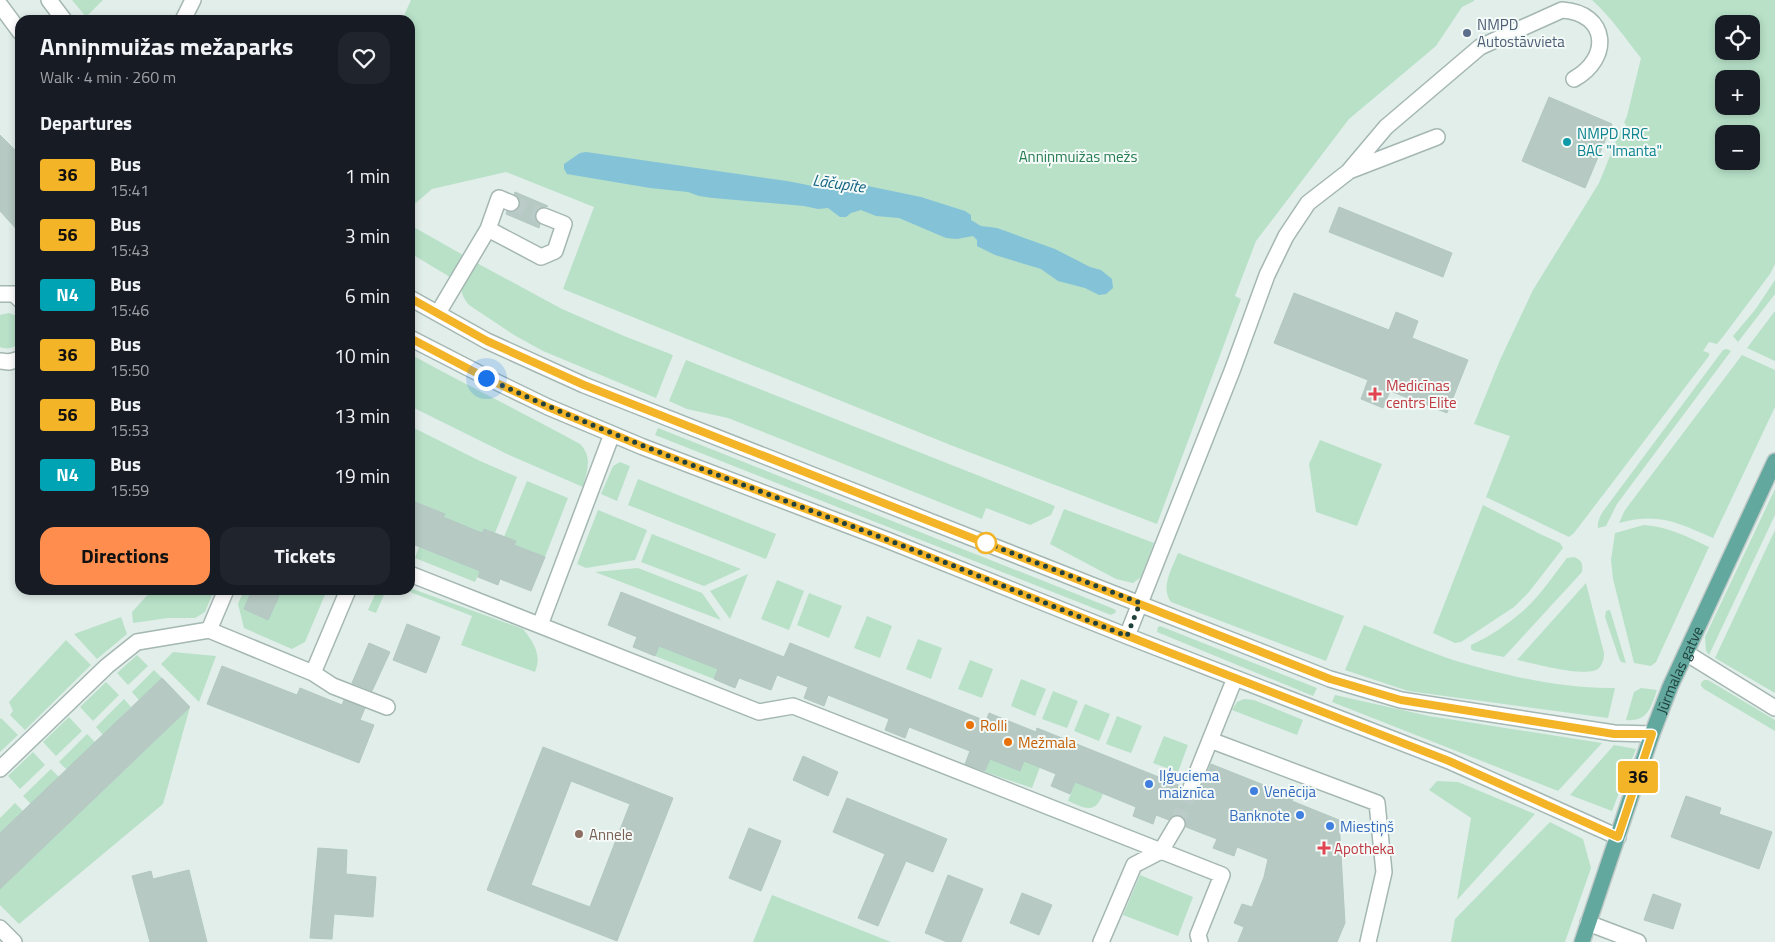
<!DOCTYPE html>
<meta charset="utf-8">
<style>
body{margin:0;font-family:"Titillium Web",sans-serif;background:#20242c;color:#f1f3f6;height:100vh;display:flex;flex-direction:column;font-size:19px;white-space:nowrap}
*{box-sizing:border-box;margin:0}
p{font-size:16px;color:#9ea1a6}
.icon{flex:none;width:28px;height:28px;fill:none;stroke:currentColor;stroke-width:2;stroke-linecap:round;stroke-linejoin:round}
.map{position:relative;flex:1;overflow:hidden}
.details{position:absolute;left:15px;top:15px;width:400px;height:580px;display:flex;flex-direction:column;background:#171b24;border-radius:15px;box-shadow:0 2px 8px #0003}
.details>*{flex:none}
.badge{padding:0 10px;border-radius:4px;font-size:18px;line-height:32px}
.tools{position:absolute;left:1715px;top:15px;display:grid;gap:10px}
.tools a{display:grid;place-items:center;width:45px;height:45px;border-radius:10px;background:#171b24;box-shadow:0 2px 8px #0003;font-size:25px}
.you{position:absolute;width:25px;height:25px;margin:-12px;border:4px solid #fff;border-radius:50%;background:#1a73e8;box-shadow:0 0 0 8px #1a73e833}
.map>.badge{position:absolute;translate:-50% -50%;box-shadow:0 0 0 2px #fff}
h2{padding:0 25px;font-size:19px;line-height:45px}
.round{display:grid;place-items:center;flex:none;width:52px;height:52px;border-radius:15px;background:#20242c}
.head{display:flex;align-items:center;justify-content:space-between;height:85px;padding:0 25px}
h1{font-size:24px;font-weight:700;line-height:38px}
.action{display:flex;gap:10px;margin-top:auto;padding:10px 25px}
.action a{flex:1;height:58px;border-radius:15px;background:#ff8e4e;color:#111;font-size:20px;font-weight:700;line-height:58px;text-align:center}
.action a+a{background:#20242c;color:#f1f3f6}
ul{padding:0;list-style:none}
li{display:flex;align-items:center;gap:15px;height:60px;padding:0 25px}
li div{flex:1}
li b{display:block;font-size:19px}
li em{font-style:normal}
li .badge{min-width:55px;font-weight:700;text-align:center}
.map>svg:first-child{display:block}
.green{fill:#b8e1c8;fill-rule:evenodd}
.water{fill:#84c2d8}
.building{fill:#b7c9c3;stroke:#b3c8c2;fill-rule:evenodd}
.lines{fill:none;stroke-linecap:round;stroke-linejoin:round}
.minor-tunnel{stroke:#bbcbc7;stroke-width:15;stroke-dasharray:15 8;stroke-linecap:butt}
.minor-casing{stroke:#a4b7b2;stroke-width:18}
.major-casing{stroke:#c1cac8;stroke-width:18}
.minor{stroke:#fff;stroke-width:15}
.major{stroke:#62a89e;stroke-width:15}
.line-casing{stroke:#fff;stroke-width:11}
.line{stroke:#f4b427;stroke-width:8}
.walk{stroke:#20413c;stroke-width:5;stroke-dasharray:0 9}
.service-dot{fill:#5c6f8a;stroke:#f3faf7;stroke-width:2}
.culture-dot{fill:#0f9aa8;stroke:#f3faf7;stroke-width:2}
.health-dot{fill:#e0444e;stroke:#f3faf7;stroke-width:2}
.stop-dot{fill:#fff;stroke:#f4b427;stroke-width:2.5}
.food-dot{fill:#e8710a;stroke:#f3faf7;stroke-width:2}
.shop-dot{fill:#3f7fe0;stroke:#f3faf7;stroke-width:2}
.education-dot{fill:#8d6e63;stroke:#f3faf7;stroke-width:2}
.labels{text-anchor:middle;dominant-baseline:central;stroke-width:4;stroke-linejoin:round;paint-order:stroke}
.service-label{font-size:15px;fill:#4e5e75;stroke:#f3faf7;text-anchor:start}
.culture-label{font-size:15px;fill:#0d838f;stroke:#f3faf7;text-anchor:start}
.park-label{font-size:15px;fill:#257c51;stroke:#f3faf7}
.health-label{font-size:15px;fill:#be3a42;stroke:#f3faf7;text-anchor:start}
.street-label{font-size:15px;fill:#20413c;stroke:#f3faf7}
.food-label{font-size:15px;fill:#c56008;stroke:#f3faf7;text-anchor:start}
.shop-label{font-size:15px;fill:#366cbe;stroke:#f3faf7;text-anchor:start}
.education-label{font-size:15px;fill:#785e54;stroke:#f3faf7;text-anchor:start}
.water-label{font-size:16px;font-style:italic;fill:#136483;stroke:#f3faf7}
</style>
<div class="map">
<svg width="1775" height="942" viewBox="0 0 1775 942">
<rect width="100%" height="100%" fill="#e2eeea"/>
<path class="green" d="M72 0H103L86 17Z
M411 0H1474V1L1462 7 1436 46 1349 119 1256 241 1235 296 1241 299 1157 524 953 446 563 289 594 207 506 172 432 189 411 207 410 206V20H402Z
M1592 0H1775V264L1770 274 1722 338 1717 344 1709 342 1703 351 1709 353V356L1574 533 1569 537 1486 497 1510 436 1474 424 1500 360 1533 290 1599 183 1621 129 1624 130 1626 124 1624 123 1627 116 1641 58C1625 38 1611 17 1592 0ZM1724 24H1751V51H1724ZM1724 79H1751V106H1724ZM1724 134H1751V161H1724Z
M116 15H148L156 20H100L103 17Z
M410 225 463 255 450 277 410 253Z
M475 262 562 309 624 336 673 355 656 398 543 351 514 335 469 305C454 288 465 278 475 262Z
M1775 280V294L1738 342 1733 336 1755 310Z
M1775 311V361L1747 348Z
M9 313 17 316 20 319V343C13 348 8 350 0 347V315Z
M1727 349 1731 351 1617 504 1606 526 1598 528C1597 518 1604 510 1610 502L1723 350Z
M410 354C466 385 524 413 580 444 593 457 587 471 583 487L509 455 410 406Z
M1742 355 1775 370V407L1713 538C1678 523 1659 512 1619 523L1625 510Z
M686 360 1055 506 1051 515 1030 525 986 508 982 519 728 418 687 409 669 401Z
M410 426 480 461 517 477 495 533 484 529 482 533 443 517 444 514 413 501 410 504Z
M658 428 1114 609 1116 611 1115 613 1111 615 655 435Z
M1320 440 1382 464 1357 526 1316 512 1309 464Z
M620 462 630 466 617 501 601 494 613 466Z
M638 479 776 534 766 559 628 505Z
M527 481 568 498 545 557 514 545 516 541 504 537Z
M1775 489V515L1709 655 1706 651 1705 637Z
M1483 505 1542 535 1560 543 1563 548 1529 592 1514 607 1461 642 1455 643 1433 633Z
M1064 509 1154 543 1141 577 1133 583 1116 579 1050 544Z
M598 510 647 530 635 560 586 568 577 564Z
M1644 525C1669 527 1686 536 1709 547L1656 662 1651 666 1634 663 1613 579 1611 560 1615 533Z
M1775 530V693L1715 658Z
M652 534 741 569 704 586 641 562Z
M419 547 480 571 475 582 415 558Z
M1178 553 1344 616 1326 661 1171 602C1160 587 1172 569 1178 553Z
M1574 557C1582 560 1583 564 1582 572L1504 657 1474 651 1471 649V645C1489 637 1508 624 1523 611 1540 596 1553 576 1567 558Z
M638 568 702 593 721 620 595 572Z
M748 574 730 619 710 591Z
M777 580 804 591 789 630 761 619Z
M1586 583 1604 653C1604 658 1603 664 1599 668 1588 679 1533 663 1517 660Z
M410 588 523 629C534 643 542 655 535 672L461 645 472 616 405 590H410Z
M152 590H214L205 612 195 618H168L133 623 132 612Z
M244 590H327L305 642 292 649 244 628 238 604Z
M377 590H386L376 613 368 610Z
M809 593 842 606 829 638 797 625Z
M1610 610 1626 663 1621 662 1619 658 1605 617 1606 611Z
M867 616 892 626 880 658 854 648Z
M121 617 127 634 97 659 74 634Z
M1364 625C1393 636 1423 650 1453 660 1502 675 1563 689 1615 688L1608 718 1408 691 1345 670Z
M1160 626 1317 688 1313 696 1157 632 1158 627Z
M918 639 942 648 931 679 906 669Z
M66 640 91 665 25 730 10 715 13 711 9 702Z
M659 646 718 669 714 679 655 656Z
M173 652 216 656 199 702 161 664Z
M137 655 148 666 128 685 117 673Z
M970 660 993 669 982 698 958 689Z
M154 670 162 678 139 700 132 692Z
M1021 679 1046 689 1035 716 1011 706Z
M1704 680H1708L1775 720V731L1704 689 1701 686V683Z
M106 682 119 695 93 721 80 707Z
M1641 688 1657 690C1651 707 1648 722 1626 720L1634 692Z
M1053 691 1078 701 1067 728 1042 719Z
M1335 695 1429 716 1602 743 1558 791 1332 702Z
M124 699 131 707 103 735 96 727Z
M1244 699 1254 700 1303 720 1297 735 1232 710 1237 702Z
M1085 704 1110 714 1099 741 1074 731Z
M190 707 163 804 19 924 0 905V889Z
M1117 716 1142 726 1131 753 1106 744Z
M69 717 82 731 56 756 43 742Z
M1 718 18 735 0 752V719Z
M87 734 95 742 67 770 59 762Z
M1164 736 1188 745 1178 772 1153 763Z
M1614 745 1636 749 1612 811 1570 795Z
M33 752 45 765 20 789 8 776Z
M990 759 1020 771 1024 761 1040 767 1032 788 985 772Z
M51 769 59 777 31 804 23 796Z
M1437 781 1458 782 1535 814 1457 900 1471 818 1429 790Z
M1075 782 1103 794C1095 815 1085 808 1068 801Z
M15 803 23 811 0 833V818Z
M1550 822 1583 839 1591 868 1565 942H1451L1455 919Z
M1140 875 1193 897 1178 936 1123 915Z
M772 895 891 942H753Z"/>
<path class="water" d="M586 152 787 181 823 188 840 182 858 184 921 197 965 211 971 215V220L981 226 997 228 1055 249 1090 267 1101 270 1112 279 1113 288 1106 294 1099 295 1085 288 1058 281 1041 269 995 255 977 246V240L973 236 957 239 946 238 899 218 876 216 861 210 851 213 846 217H840L828 208 818 209 804 206 713 198 699 196 688 192 650 188 567 174 564 169V164L580 153Z"/>
<path class="building" d="M1549 97 1612 124 1585 188 1522 161Z
M0 135 20 155V233L0 211Z
M515 192 548 206 539 208 536 212 535 218 540 224 539 228 506 214 507 211 512 212 516 211 519 207 520 201 514 194Z
M1339 207 1452 253 1443 277 1329 232Z
M1294 293 1389 330 1396 312 1418 321 1412 338 1468 360 1447 413 1390 391 1383 408 1361 399 1368 380 1274 343Z
M410 500 445 514 443 517 482 533 484 529 516 541 514 545 545 557 531 591 500 579 498 585 478 577 480 571 410 543Z
M252 590H265L279 596 268 620 244 609Z
M621 592 784 657 790 643 986 721 989 713 1036 732 1037 728 1181 786 1182 795 1187 799 1195 798 1199 793 1211 764 1294 797 1292 801 1339 820 1345 923 1337 942H1238L1244 927 1234 923 1242 904 1252 907 1264 877 1268 859 1237 847 1234 856 1213 848 1217 839 1186 827 1185 820 1181 816H1173L1169 820 1156 815 1153 824 1133 816 1136 807 1075 782 1070 794 1051 786 1056 774 1024 761 1020 771 990 759 985 771 965 764 970 751 909 727 905 738 885 730 889 719 828 695 824 706 804 698 808 687 777 675 771 690 739 678 735 688 714 679 718 669 659 646 655 656 633 647 637 637 608 625Z
M407 624 440 637 426 673 393 660Z
M369 643 390 652 372 691 352 683Z
M222 666 297 695 300 688 342 705 344 700 365 708 360 720 374 725 359 763 207 704Z
M162 678 190 707 0 889V833Z
M543 747 673 798 617 941 487 890ZM571 781 630 804 590 907 531 885Z
M803 756 838 772 828 796 793 780Z
M1686 796 1721 808 1719 814 1772 832 1759 869 1671 837Z
M847 798 947 839 933 872 906 861 878 926 858 918 885 854 833 832Z
M749 828 781 841 761 891 729 878Z
M318 848 347 850 346 874 376 877 373 917 334 914 332 939 310 938Z
M189 870 207 942H150L132 876 151 871 153 879Z
M948 875 983 889 961 942H947L925 933Z
M1022 893 1052 905 1039 935 1010 923Z
M1653 894 1681 904 1673 929 1644 920Z"/>
<g class="lines">
<path class="minor-tunnel" d="M511 203 544 216
M1177 824 1190 790"/>
<defs>
<path id="minor" d="M49 0 64 20
M0 5 20 32
M183 20 193 0
M1349 171 1437 137
M488 229 541 257 555 251 564 224 544 216
M0 294H14L20 300
M410 298 487 341 584 385 1330 679 1401 700 1614 733 1652 734
M438 313 488 229 499 198 511 203
M410 338 486 377 548 407 643 447 887 540 1127 636 1449 761 1618 837
M0 361 9 362 20 359
M410 574 759 712 793 706 1222 875 1198 935 1200 942
M540 625 612 434
M209 630 226 590
M1127 636 1232 371 1267 275 1286 236 1308 203 1348 172 1386 127 1480 47 1562 10C1609 13 1611 59 1574 79
M1686 653 1775 708
M313 673 348 590
M1210 740 1377 803 1384 872 1368 942
M0 769 107 666 137 642 209 630 313 673 333 686 387 707
M1190 790 1235 678
M1588 923 1638 942
M0 928 14 942
M1101 942 1134 865 1161 851 1177 824"/>
<g id="major">
<path id="s1" d="M1582 942 1652 734 1670 687 1775 461"/>
</g>
</defs>
<use href="#minor" class="minor-casing"/>
<use href="#major" class="major-casing"/>
<use href="#minor" class="minor"/>
<use href="#major" class="major"/>
</g>
<g class="lines">
<defs>
<path id="line" d="M410 298 487 341 584 385 1330 679 1401 700 1614 734H1652L1618 837 1449 761 1163 650 887 540 644 447 548 407 486 378 410 338"/>
</defs>
<use href="#line" class="line-casing"/>
<use href="#line" class="line"/>
<path class="walk" d="M486 378C616 439 751 487 885 539 966 570 1047 604 1127 636L1140 603 986 543"/>
</g>
<circle class="service-dot" cx="1467" cy="33" r="5"/>
<circle class="culture-dot" cx="1567" cy="142" r="5"/>
<g class="health-dot">
<path d="M1372.5 386.5h5v5h5v5h-5v5h-5v-5h-5v-5h5z"/>
<path d="M1321.5 840.5h5v5h5v5h-5v5h-5v-5h-5v-5h5z"/>
</g>
<circle class="stop-dot" cx="986" cy="543" r="10"/>
<g class="food-dot">
<circle cx="970" cy="725" r="5"/>
<circle cx="1008" cy="742" r="5"/>
</g>
<g class="shop-dot">
<circle cx="1149" cy="784" r="5"/>
<circle cx="1254" cy="791" r="5"/>
<circle cx="1300" cy="815" r="5"/>
<circle cx="1330" cy="826" r="5"/>
</g>
<circle class="education-dot" cx="579" cy="834" r="5"/>
<g class="labels">
<g class="service-label">
<text x="1477" y="24">NMPD<tspan x="1477" dy="17">Autostāvvieta</tspan></text>
</g>
<g class="culture-label">
<text x="1577" y="133">NMPD RRC<tspan x="1577" dy="17">BAC "Imanta"</tspan></text>
</g>
<g class="park-label">
<text x="1078" y="156">Anniņmuižas mežs</text>
</g>
<g class="health-label">
<text x="1386" y="385">Medicīnas<tspan x="1386" dy="17">centrs Elite</tspan></text>
<text x="1334" y="848">Apotheka</text>
</g>
<g class="street-label">
<text stroke="none"><textPath href="#s1" startOffset="289">Jūrmalas gatve</textPath></text>
</g>
<g class="food-label">
<text x="980" y="725">Rolli</text>
<text x="1018" y="742">Mežmala</text>
</g>
<g class="shop-label">
<text x="1159" y="775">Iļģuciema<tspan x="1159" dy="17">maiznīca</tspan></text>
<text x="1264" y="791">Venēcija</text>
<text x="1290" y="815" text-anchor="end">Banknote</text>
<text x="1340" y="826">Miestiņš</text>
</g>
<g class="education-label">
<text x="589" y="834">Annele</text>
</g>
<g class="water-label">
<text transform="translate(839 183) rotate(8)">Lāčupīte</text>
</g>
</g>
</svg>
<div class="tools">
<a><svg class="icon" aria-label="locate" viewBox="0 0 24 24"><circle cx="12" cy="12" r="6"/><path d="M12 2v4M12 18v4M2 12h4M18 12h4"/></svg></a>
<a>+</a>
<a>−</a>
</div>
<div class="you" style="left:486px;top:378px"></div>
<b class="badge" style="left:1638px;top:777px;background:#f4b427;color:#111">36</b>
<section class="details">
<div class="head"><div><h1>Anniņmuižas mežaparks</h1><p>Walk · 4 min · 260 m</p></div><a class="round"><svg class="icon" aria-label="heart" viewBox="0 0 24 24"><path d="M12 20l-8-8c-3-5 5-10 8-4 3-6 11-1 8 4z"/></svg></a></div>
<h2>Departures</h2>
<ul>
<li><span class="badge" style="background:#f4b427;color:#111">36</span><div><b>Bus</b><p>15:41</p></div><em>1 min</em></li>
<li><span class="badge" style="background:#f4b427;color:#111">56</span><div><b>Bus</b><p>15:43</p></div><em>3 min</em></li>
<li><span class="badge" style="background:#00a3b4;color:#fff">N4</span><div><b>Bus</b><p>15:46</p></div><em>6 min</em></li>
<li><span class="badge" style="background:#f4b427;color:#111">36</span><div><b>Bus</b><p>15:50</p></div><em>10 min</em></li>
<li><span class="badge" style="background:#f4b427;color:#111">56</span><div><b>Bus</b><p>15:53</p></div><em>13 min</em></li>
<li><span class="badge" style="background:#00a3b4;color:#fff">N4</span><div><b>Bus</b><p>15:59</p></div><em>19 min</em></li>
</ul>
<div class="action"><a>Directions</a><a>Tickets</a></div>
</section>
</div>
